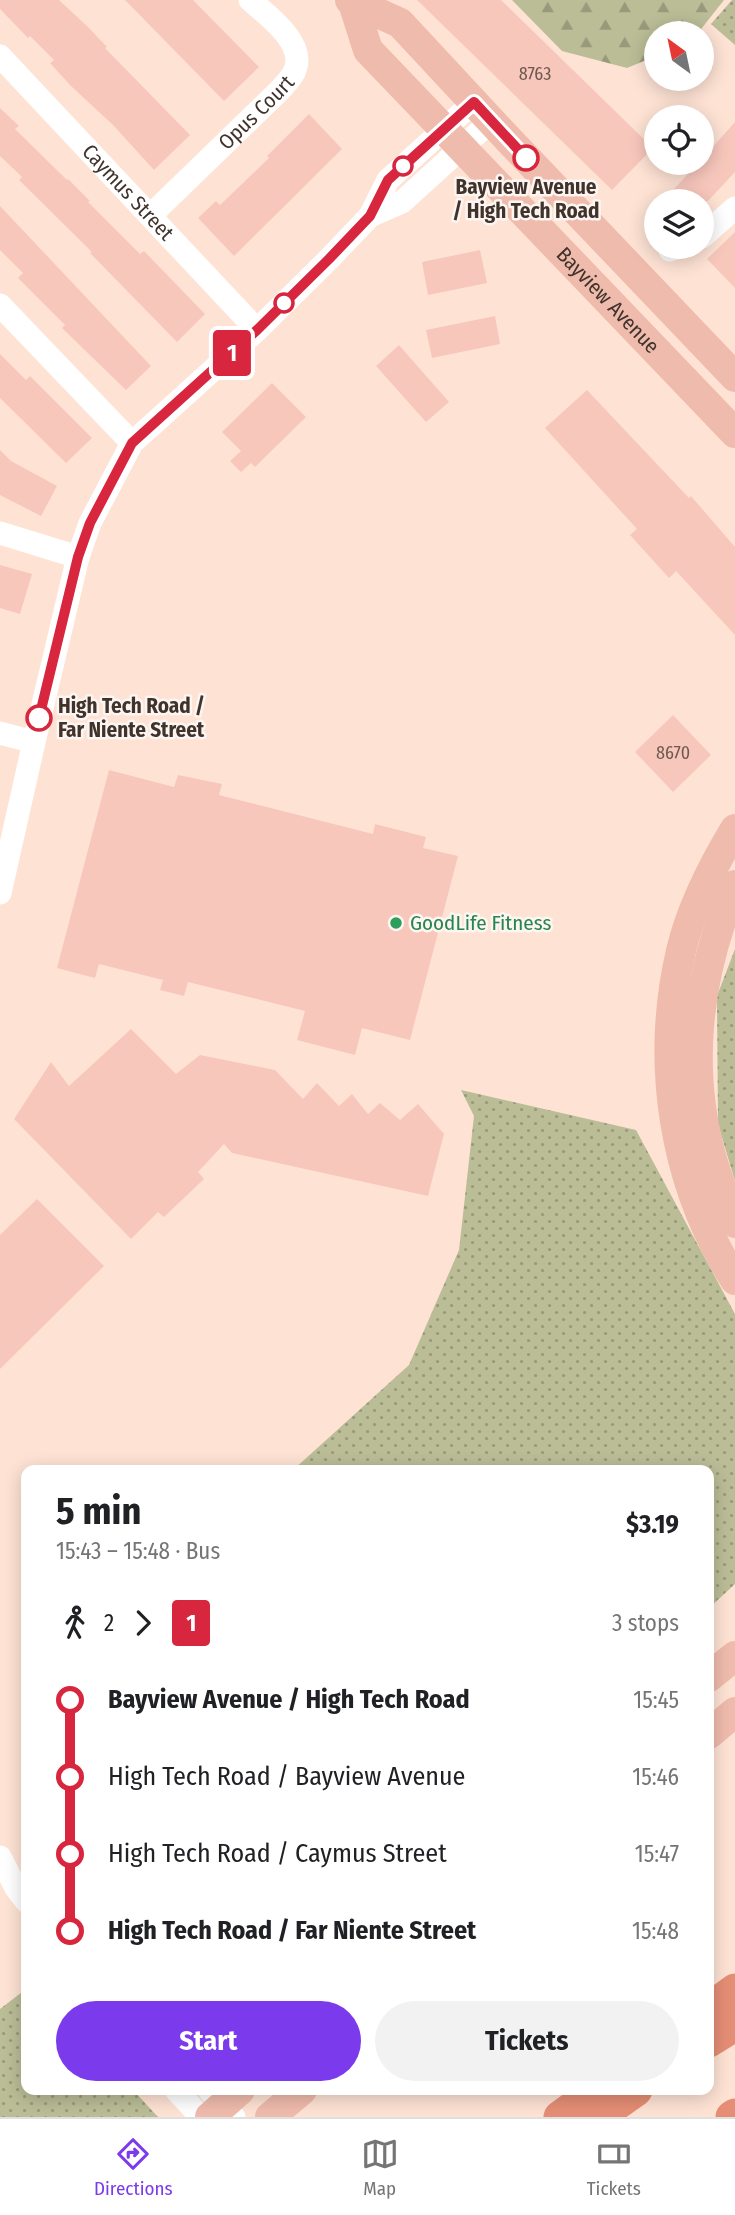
<!DOCTYPE html>
<meta charset="utf-8">
<style>
body{margin:0;font-family:"Fira Sans Condensed",sans-serif;background:#f2f2f2;color:#202124;height:100vh;display:flex;flex-direction:column;font-size:26px;white-space:nowrap}
*{box-sizing:border-box;margin:0}
p{font-size:23px;color:#757577}
.icon{flex:none;width:38px;height:38px;fill:none;stroke:currentColor;stroke-width:2;stroke-linecap:round;stroke-linejoin:round}
.map{position:relative;flex:1;overflow:hidden}
.panel{position:absolute;left:21px;top:1465px;width:693px;height:630px;display:flex;flex-direction:column;background:#fff;border-radius:14px;box-shadow:0 4px 18px #0003}
.panel>*{flex:none}
.badge{padding:0 14px;border-radius:5px;font-size:24px;line-height:46px}
.needle{width:46px;rotate:327deg}
.buttons{position:absolute;left:644px;top:21px;display:grid;gap:14px}
.buttons a{display:grid;place-items:center;width:70px;height:70px;border-radius:50%;background:#fff;box-shadow:0 4px 18px #0003;font-size:35px}
.map>.badge{position:absolute;translate:-50% -50%;box-shadow:0 0 0 4px #fff}
.legs{display:flex;align-items:center;gap:10px;height:77px;padding:0 35px;font-size:23px}
.legs p{margin-inline-start:auto}
.summary{display:flex;align-items:center;justify-content:space-between;height:119px;padding:0 35px}
h1{font-size:38px;font-weight:700;line-height:52px}
.primary-button{display:flex;gap:14px;margin-top:auto;padding:14px 35px}
.primary-button a{flex:1;height:80px;border-radius:42px;background:#7c3aed;color:#fff;font-size:28px;font-weight:700;line-height:80px;text-align:center}
.primary-button a+a{background:#f2f2f2;color:#202124}
ul{padding:0 35px;list-style:none}
li{display:flex;align-items:center;gap:24px;height:77px;font-size:26px}
li i{display:grid;place-items:center;width:10px;height:100%;margin:0 9px;background:currentColor}
li i::after{content:'';width:18px;height:18px;margin:-9px;border:5px solid;border-radius:50%;background:#fff}
li p{margin-inline-start:auto}
li:first-child i{background:linear-gradient(#0000 50%,currentColor 0)}
li:last-child i{background:linear-gradient(currentColor 50%,#0000 0)}
.dock{display:flex;justify-content:space-around;align-items:center;height:98px;border-top:2px solid #e0e0e0;background:#fff;font-size:19px;color:#757577}
.dock a{display:grid;justify-items:center;gap:4px}
.dock .active{color:#7c3aed}
.map>svg:first-child{display:block}
.grass{fill:url(#grass-dots)}
.forest{fill:url(#forest-firs)}
.building{fill:#f8c7bc}
.lines{fill:none;stroke-linecap:round;stroke-linejoin:round}
.minor{stroke:#fff;stroke-width:23}
.major{stroke:#efbbac;stroke-width:30}
.highway{stroke:#e58e75;stroke-width:33}
.line-1-casing{stroke:#fff;stroke-width:16}
.line-1{stroke:#d7263d;stroke-width:10}
.stop-1-dot{fill:#fff;stroke:#d7263d;stroke-width:3.5}
.leisure-dot{fill:#2e9e5b;stroke:#fcf5f1;stroke-width:2.5}
.labels{text-anchor:middle;dominant-baseline:central;stroke-width:5;stroke-linejoin:round;paint-order:stroke}
.number-label{font-size:18px;fill:#6e5850}
.street-label{font-size:21px;fill:#40332c;stroke:#fcf5f1}
.stop-label{font-size:21px;font-weight:bold;fill:#40332c;stroke:#fcf5f1}
.leisure-label{font-size:21px;fill:#27864d;stroke:#fcf5f1;text-anchor:start}
</style>
<div class="map">
<svg width="735" height="2117" viewBox="0 0 735 2117">
<defs>
<pattern id="grass-dots" width="8" height="8" patternUnits="userSpaceOnUse" patternTransform="scale(1.75)"><rect width="8" height="8" fill="#babd96"/><path d="M2 2h.1M6 6h.1" fill="none" stroke="#999a7b" stroke-width="1.8" stroke-linecap="round"/></pattern>
<pattern id="forest-firs" width="22" height="20" patternUnits="userSpaceOnUse" patternTransform="scale(1.75)"><rect width="22" height="20" fill="#babd96"/><path d="M5 1l3.5 6h-7zM16 11l3.5 6h-7z" fill="#999a7b"/></pattern>
</defs>
<rect width="100%" height="100%" fill="#fee3d4"/>
<path class="grass" d="M732 0H735V45L711 24Z
M735 949V1181L718 1124 717 996Z
M461 1090 636 1130 735 1314V1584L709 1608V1470H293L409 1365 459 1250 474 1116Z
M26 1989V2090H133L158 2117H0V2009Z"/>
<path class="forest" d="M512 0H724L698 33H656V56L627 68 562 51Z"/>
<path class="building" d="M0 0H59L88 27 107 47 105 48 190 135 154 170 113 125 71 86 50 63 54 60 30 36 28 38 0 9Z
M125 0H193L259 67 224 101Z
M417 0H501L653 148 612 190Z
M0 108 19 126 15 129 67 180 68 179 90 201 88 202 140 254 144 251 205 314 177 342 90 253 92 252 19 180 22 177 0 156Z
M309 114 342 149 234 256 198 218 216 201 220 205 269 158 267 156Z
M735 122V172L708 201H663L698 163H702V159Z
M0 206 151 366 126 390 62 328 65 325 18 278 23 273 0 250Z
M735 232V288L707 259Z
M480 250 487 283 428 295 422 262Z
M495 316 500 344 432 358 426 330Z
M399 345 449 402 426 422 376 366Z
M0 354 26 380 30 376 92 438 66 463 0 398Z
M272 383 306 417 255 467 251 463 241 472 230 461 241 451 222 432Z
M587 390 689 498 691 496 735 547V635L676 571 669 578 630 535 637 529 545 428Z
M0 450 11 461 57 486 41 516 0 495Z
M0 565 32 574 20 614 0 608Z
M673 715 711 755 673 792 635 752Z
M109 770 174 787 178 775 222 784 219 795 373 834 375 824 426 837 423 848 458 856 410 1040 362 1028 355 1055 297 1040 305 1011 188 982 184 996 160 990 163 980 99 964 95 978 57 968Z
M131 1029 176 1074 200 1055 275 1070 303 1099 317 1083 339 1106 352 1094 368 1114 380 1103 400 1120 418 1104 444 1134 428 1196 232 1153 224 1144 198 1172 204 1179 164 1217 158 1212 131 1239 14 1119 51 1062 69 1086Z
M37 1199 104 1266 0 1369V1235Z"/>
<g class="lines">
<g class="minor">
<path id="s1" d="M0 56 257 330"/>
<path id="s2" d="M151 215 280 90C286 83 294 76 296 67 303 41 267 15 250 0"/>
<path d="M370 216 402 202 491 121"/>
<path d="M702 237 735 208"/>
<path d="M670 250 680 247"/>
<path d="M0 305 132 443"/>
<path d="M0 533 78 557"/>
<path d="M0 733 34 742"/>
<path d="M0 893 34 742 78 557 90 523 132 443 257 330 329 259 370 216 388 180 474 102"/>
<path d="M0 1857 16 1888 26 1901"/>
<path d="M176 2090 201 2117"/>
<path d="M209 2090 234 2117"/>
</g>
<g class="major">
<path d="M350 0 400 23 508 139 735 377"/>
<path id="s3" d="M353 3 368 50 735 433"/>
<path d="M735 829C712 867 691 908 681 951 655 1063 673 1183 735 1280"/>
<path d="M735 885C695 979 684 1080 718 1178 723 1193 728 1209 735 1223"/>
<path d="M709 1677 735 1656"/>
<path d="M709 1734 735 1712"/>
<path d="M210 2117 240 2090"/>
<path d="M270 2117 302 2090"/>
</g>
<path class="highway" d="M709 2009 735 1990
M709 2041 735 2025
M560 2117 597 2090
M598 2117 636 2090
M732 2117 735 2115"/>
</g>
<g class="lines">
<defs>
<path id="line-1" d="M39 718 78 557 90 523 132 443 257 330 329 259 370 216 388 180 474 102 526 158"/>
</defs>
<use href="#line-1" class="line-1-casing"/>
<use href="#line-1" class="line-1"/>
</g>
<g class="stop-1-dot">
<circle cx="526" cy="158" r="12"/>
<circle cx="403" cy="166" r="9"/>
<circle cx="284" cy="303" r="9"/>
<circle cx="39" cy="718" r="12"/>
</g>
<circle class="leisure-dot" cx="396" cy="923" r="7"/>
<g class="labels">
<g class="number-label">
<text x="535" y="74">8763</text>
<text x="673" y="753">8670</text>
</g>
<g class="street-label">
<text stroke="none"><textPath href="#s2" startOffset="147">Opus Court</textPath></text>
<text stroke="none"><textPath href="#s1" startOffset="187">Caymus Street</textPath></text>
<text stroke="none"><textPath href="#s3" startOffset="396">Bayview Avenue</textPath></text>
</g>
<g class="stop-label">
<text x="526" y="187">Bayview Avenue<tspan x="526" dy="24">/ High Tech Road</tspan></text>
<text x="58" y="706" text-anchor="start">High Tech Road /<tspan x="58" dy="24">Far Niente Street</tspan></text>
</g>
<g class="leisure-label">
<text x="410" y="923">GoodLife Fitness</text>
</g>
</g>
</svg>
<div class="buttons">
<a><svg class="needle" viewBox="-14 -14 28 28"><path d="M0-13l5 13h-10z" fill="#e53935"/><path d="M0 13l5-13h-10z" fill="#757577"/></svg></a>
<a><svg class="icon" aria-label="locate" viewBox="0 0 24 24"><circle cx="12" cy="12" r="6"/><path d="M12 2v4M12 18v4M2 12h4M18 12h4"/></svg></a>
<a><svg class="icon" aria-label="layers" viewBox="0 0 24 24"><path d="M12 4l9 5-9 5-9-5zM3 14l9 5 9-5"/></svg></a>
</div>
<b class="badge" style="left:232px;top:353px;background:#d7263d;color:#fff">1</b>
<section class="panel">
<div class="summary"><div><h1>5 min</h1><p>15:43 – 15:48 · Bus</p></div><b>$3.19</b></div>
<div class="legs"><svg class="icon" aria-label="walk" viewBox="0 0 24 24"><circle cx="13" cy="4" r="2"/><path d="M13 8l-2 6 4 7M11 14l-3 7M7 12l3-4h3l4 4"/></svg>2<svg class="icon" aria-label="forward" viewBox="0 0 24 24"><path d="M9 5l7 7-7 7"/></svg><b class="badge" style="background:#d7263d;color:#fff">1</b><p>3 stops</p></div>
<ul>
<li><i style="color:#d7263d"></i><b>Bayview Avenue / High Tech Road</b><p>15:45</p></li>
<li><i style="color:#d7263d"></i><span>High Tech Road / Bayview Avenue</span><p>15:46</p></li>
<li><i style="color:#d7263d"></i><span>High Tech Road / Caymus Street</span><p>15:47</p></li>
<li><i style="color:#d7263d"></i><b>High Tech Road / Far Niente Street</b><p>15:48</p></li>
</ul>
<div class="primary-button"><a>Start</a><a>Tickets</a></div>
</section>
</div>
<nav class="dock">
<a class="active"><svg class="icon" aria-label="directions" viewBox="0 0 24 24"><path d="M12 3l9 9-9 9-9-9zM9 14v-3h6M13 9l2 2-2 2"/></svg>Directions</a>
<a><svg class="icon" aria-label="map" viewBox="0 0 24 24"><path d="M3 6l6-2 6 2 6-2v14l-6 2-6-2-6 2zM9 4v14M15 6v14"/></svg>Map</a>
<a><svg class="icon" aria-label="tickets" viewBox="0 0 24 24"><path d="M3 7h18v10H3zM15 7v10"/></svg>Tickets</a>
</nav>
